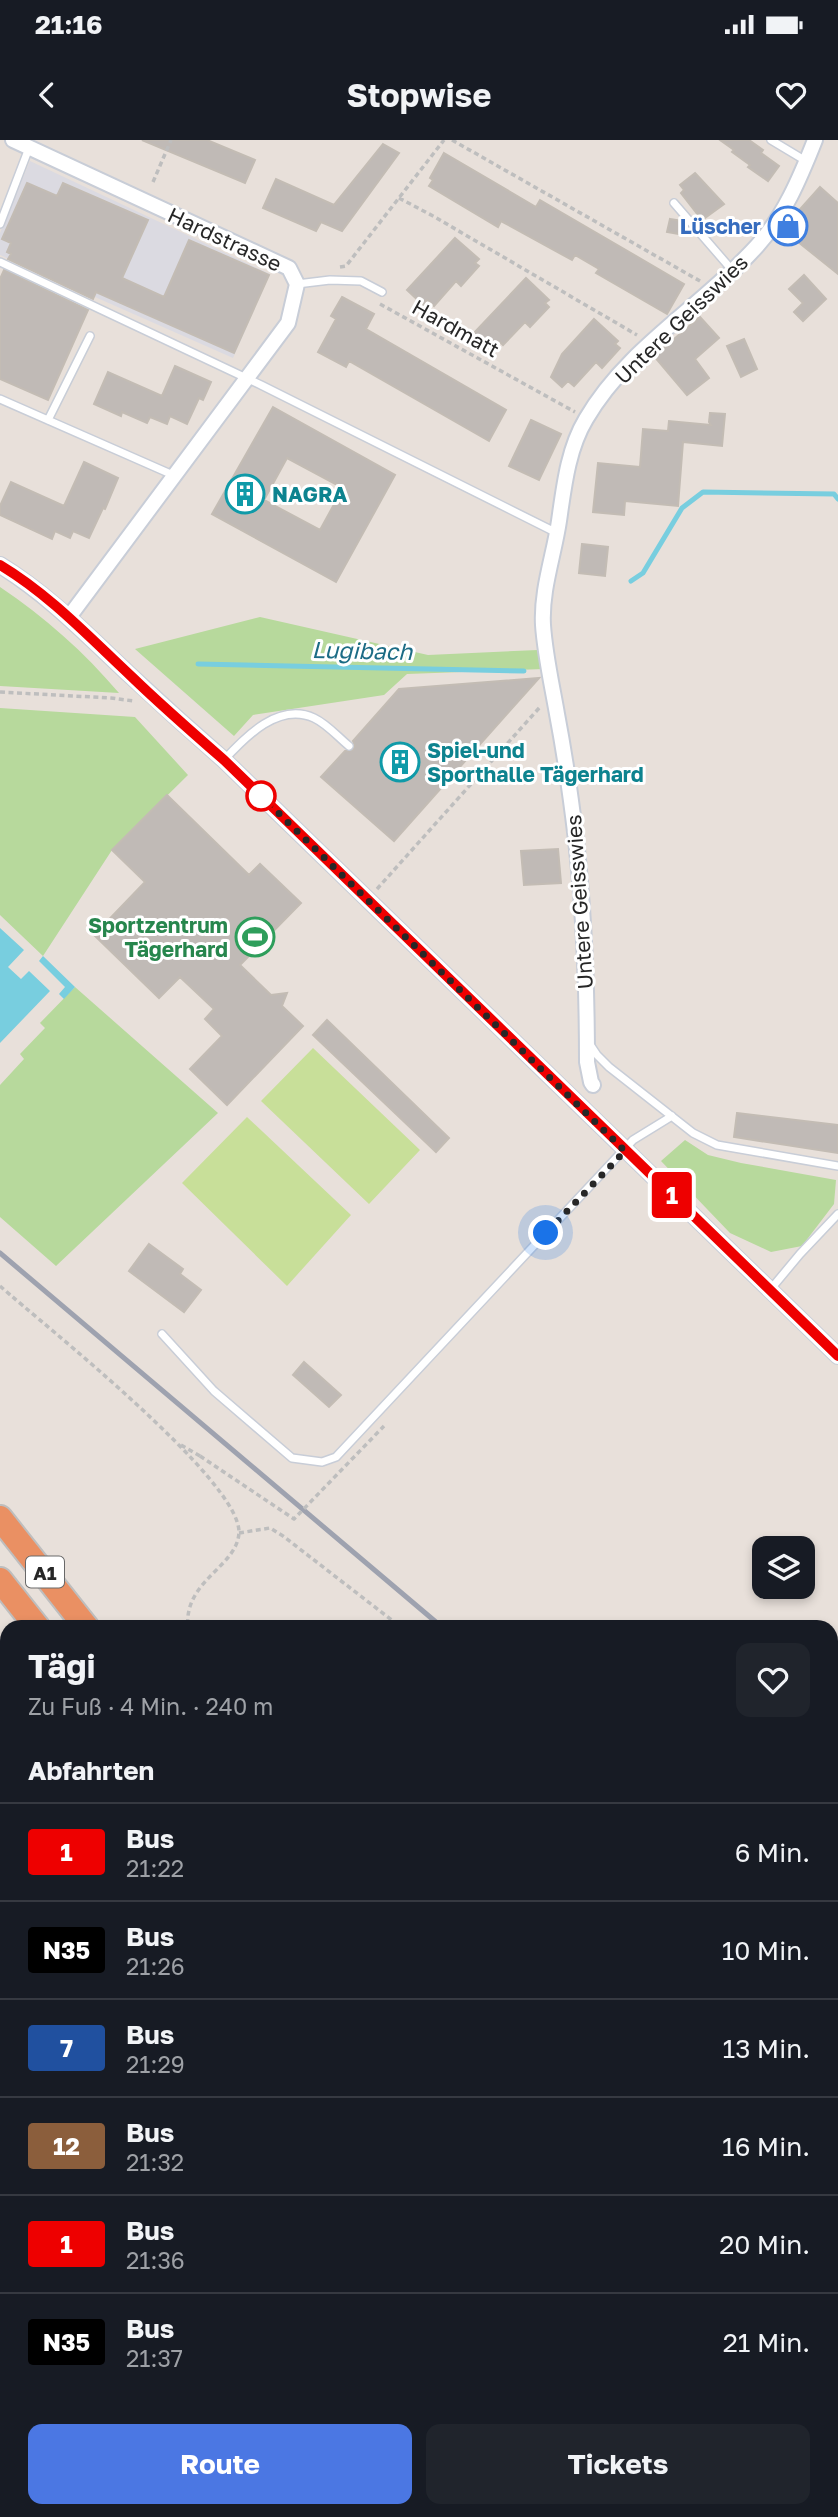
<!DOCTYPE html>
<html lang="de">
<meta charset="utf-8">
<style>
body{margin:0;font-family:"Golos Text",sans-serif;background:#20242c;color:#f1f3f6;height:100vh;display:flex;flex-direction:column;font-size:26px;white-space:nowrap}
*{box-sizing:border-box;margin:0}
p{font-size:23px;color:#9ea1a6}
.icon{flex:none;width:38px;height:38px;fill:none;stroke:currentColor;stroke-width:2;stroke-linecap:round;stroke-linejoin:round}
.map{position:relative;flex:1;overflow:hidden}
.panel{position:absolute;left:0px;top:1480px;width:838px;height:898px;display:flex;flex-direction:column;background:#171b24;border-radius:21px 21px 0 0;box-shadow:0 4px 10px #0003}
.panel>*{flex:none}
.badge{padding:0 14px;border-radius:5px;font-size:24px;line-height:46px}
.buttons{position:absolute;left:752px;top:1396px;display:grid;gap:14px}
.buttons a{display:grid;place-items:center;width:63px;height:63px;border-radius:14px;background:#171b24;box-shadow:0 4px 10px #0003;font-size:35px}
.you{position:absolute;width:35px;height:35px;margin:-18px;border:5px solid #fff;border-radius:50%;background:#1a73e8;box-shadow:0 0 0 10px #1a73e833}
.map>.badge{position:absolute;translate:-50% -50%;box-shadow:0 0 0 4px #fff}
h2{padding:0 28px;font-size:26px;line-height:63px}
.round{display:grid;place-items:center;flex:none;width:74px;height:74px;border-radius:14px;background:#20242c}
.head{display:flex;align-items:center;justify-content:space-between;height:119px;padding:0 28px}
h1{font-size:33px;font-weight:700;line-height:52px}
.button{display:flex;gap:14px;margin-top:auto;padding:14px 28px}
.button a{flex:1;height:80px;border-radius:14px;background:#4b77e3;color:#fff;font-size:28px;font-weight:700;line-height:80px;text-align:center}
.button a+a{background:#20242c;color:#f1f3f6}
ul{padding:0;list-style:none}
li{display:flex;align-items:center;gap:21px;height:98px;padding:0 28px;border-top:2px solid #363941}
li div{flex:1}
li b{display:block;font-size:26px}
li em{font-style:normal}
li .badge{min-width:77px;font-weight:700;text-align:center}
.status{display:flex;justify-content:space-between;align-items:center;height:49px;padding:0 35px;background:#171b24;direction:ltr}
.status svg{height:19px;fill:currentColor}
header{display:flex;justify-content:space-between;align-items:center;height:91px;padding:0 28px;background:#171b24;font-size:32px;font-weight:700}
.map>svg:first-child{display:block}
.industrial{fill:#dbdae1}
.green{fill:#b7d99c}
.pitch{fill:#c8df99}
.water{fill:#78cedf}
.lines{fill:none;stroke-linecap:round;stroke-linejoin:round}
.stream{stroke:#78cedf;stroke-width:5}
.building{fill:#c0bab6;stroke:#c3bcb4;stroke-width:2;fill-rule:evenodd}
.service-casing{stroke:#c8cdd7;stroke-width:10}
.minor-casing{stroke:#c8cdd7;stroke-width:18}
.motorway-casing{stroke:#bebebe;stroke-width:28}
.path{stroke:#bebebe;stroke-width:3.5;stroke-dasharray:5 3.5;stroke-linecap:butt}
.service{stroke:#fff;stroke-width:7}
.minor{stroke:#fff;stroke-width:14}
.motorway{stroke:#ea9063;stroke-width:24}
.rail{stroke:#9ea2af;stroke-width:5}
.path-bridge{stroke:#bebebe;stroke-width:3.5;stroke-dasharray:5 3.5;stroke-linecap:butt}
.line-casing{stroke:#fff;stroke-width:16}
.line{stroke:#e00;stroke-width:10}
.walk{stroke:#272727;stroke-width:7;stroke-dasharray:0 12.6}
.stop-dot{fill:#fff;stroke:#e00;stroke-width:3.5}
.labels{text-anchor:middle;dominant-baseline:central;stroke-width:6;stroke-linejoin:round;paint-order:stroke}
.shield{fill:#fff;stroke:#686868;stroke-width:2}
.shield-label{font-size:19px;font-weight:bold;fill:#272727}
.shop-label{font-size:21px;font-weight:bold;fill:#366cbe;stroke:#fff;text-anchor:end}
.street-label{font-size:21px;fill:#272727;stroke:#fff}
.culture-label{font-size:21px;font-weight:bold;fill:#0d838f;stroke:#fff;text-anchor:start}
.leisure-label{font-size:21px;font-weight:bold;fill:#27864d;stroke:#fff;text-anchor:end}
.water-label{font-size:23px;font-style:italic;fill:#1c6c85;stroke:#fff}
</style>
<div class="status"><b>21:16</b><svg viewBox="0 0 49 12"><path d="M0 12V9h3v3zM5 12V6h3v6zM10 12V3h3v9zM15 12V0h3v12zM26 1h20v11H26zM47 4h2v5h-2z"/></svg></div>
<header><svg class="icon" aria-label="back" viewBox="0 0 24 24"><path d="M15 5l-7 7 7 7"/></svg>Stopwise<svg class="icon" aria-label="heart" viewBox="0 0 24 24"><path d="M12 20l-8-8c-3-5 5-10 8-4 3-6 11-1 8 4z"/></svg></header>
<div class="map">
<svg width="838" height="2377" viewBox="0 0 838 2377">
<rect width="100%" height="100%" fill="#e8e0da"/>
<path class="industrial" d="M30 21 270 134 233 218 0 115V93Z"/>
<path class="green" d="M0 447C45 477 84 512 119 553L0 546Z
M260 477 428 515 538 510 544 529 407 534 384 555 253 575 234 596 135 509Z
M0 568 135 577 188 635 112 710 43 816 0 775Z
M75 847 218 973 56 1126 0 1077V945L24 919 20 914 45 888 40 883Z
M685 1000 708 1015 741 1023 836 1040 834 1064 802 1106 771 1112 730 1093 661 1021Z
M7 1906V2032L0 2037V1907Z
M0 2171 7 2183V2369L5 2377H0Z
M831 2362 838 2363V2377H632L630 2371H831Z
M71 2371H150L156 2377H77Z
M226 2371H474L476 2377H234Z"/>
<path class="pitch" d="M313 908 420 1010 369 1064 261 961Z
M247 977 351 1075 287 1146 182 1043Z"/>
<path class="water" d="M0 788 24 810 8 827 21 839 29 831 50 851 0 903Z
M43 816 75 847 64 859 59 854 65 847 39 821Z"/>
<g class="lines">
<path class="stream" d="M631 441 643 433 682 368 703 352 834 354 838 359
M198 524 524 531"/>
</g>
<path class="building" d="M142 0H207L255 20 245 43Z
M720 0H749L763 10 761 13 779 26 768 41 748 27 750 25 732 12 734 10Z
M383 4 399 13 342 91 321 82 316 91 263 68 276 39 334 65Z
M444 13 536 67 540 60 684 144 667 174 596 133 599 129 575 115 572 120 501 81 498 87 429 46 433 40 430 38Z
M695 33 724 64 702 80 681 53 684 50 680 45Z
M27 43 57 56 63 43 148 80 122 138 164 157 189 100 269 135 234 213 96 152 93 159 8 119 11 114 7 112 11 103 2 99Z
M820 47 838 63V134L782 89 792 74 794 76Z
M670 79 682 81 687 87 685 95 667 92Z
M455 98 479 119 475 123 479 126 461 146 456 141 434 166 427 160 423 165 407 150Z
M4 130 88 170 48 260 0 239V139Z
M804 135 826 159 803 181 794 172 803 163 789 149Z
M526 138 549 160 545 163 549 167 530 187 525 182 503 205 499 201 490 210 473 194Z
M342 157 374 174 366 189 506 270 489 301 349 221 346 227 318 212 336 179 331 176Z
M700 177 719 198 695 219 709 238 687 255 654 216Z
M594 179 618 201 615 204 620 208 602 228 596 222 574 246 568 241 562 247 551 237 562 214Z
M744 199 757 229 741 237 727 206Z
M175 226 211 242 203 260 199 258 187 284 170 276 167 284 150 277 147 283 122 272 121 276 94 264 108 232 162 256Z
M273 267 395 335 336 442 212 374ZM287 318 343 348 320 390 264 360Z
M710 273 725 274 722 306 683 302 678 366 625 361 624 375 593 372 598 323 640 327 643 289 668 291 669 281 711 285 709 282Z
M531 280 561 294 539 340 509 326Z
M84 322 118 338 105 369 103 368 89 398 73 391 70 398 55 391 52 399 0 375V366L11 342 64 366Z
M582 404 608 407 605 436 579 433Z
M539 538 394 701 321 637 345 611 353 610 355 606 353 601 399 549Z
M167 655 249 735 260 724 301 763 240 825 271 855 287 853 282 866 303 886 227 965 190 929 222 896 205 879 214 869 180 837 159 858 94 795 145 742 112 710Z
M558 709 561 743 524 745 521 711Z
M327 880 449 998 436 1012 313 895Z
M737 973 838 985V1013L734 997Z
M149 1104 183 1129 180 1134 201 1150 184 1172 129 1131Z
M304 1222 341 1255 329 1267 293 1235Z"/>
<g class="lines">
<defs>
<path id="service" d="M771 0 806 21
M674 63 732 130
M0 84 29 8
M0 122 261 245 557 393
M297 144 330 140 361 141 382 152
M0 259 173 335
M48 280 90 196
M224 620C246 596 279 562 314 578 327 584 338 597 349 606
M589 903 597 915 609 927 693 993 717 1005 838 1026
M770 1150 800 1114 838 1074
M162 1194 214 1251 292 1318 322 1322 336 1317 633 1000 672 976
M0 2287 7 2298
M61 2371 67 2377"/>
<path id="minor" d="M13 0 289 128 297 144 288 183 69 477
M0 425C50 456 89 497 132 537 162 565 193 593 224 620L838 1216
M593 945 591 942 587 922C587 848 584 773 576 700 571 658 565 616 557 574 552 545 545 515 543 485 541 450 554 415 559 381 564 346 568 309 586 279 627 208 703 166 757 106 784 76 800 38 815 0"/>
<path id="motorway" d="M0 1378 87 1488
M0 1440 38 1488
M0 2120 7 2135
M831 2339 838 2340
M196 2371 203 2377
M524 2371 527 2377
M568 2371 571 2377"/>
</defs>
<use href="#service" class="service-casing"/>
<use href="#minor" class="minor-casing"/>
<use href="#motorway" class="motorway-casing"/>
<path class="path" d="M452 0 700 141
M153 42 171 0
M399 58 433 76 637 195
M340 127 346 126 444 0
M380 164 575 272
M0 552 111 558 134 561
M377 749 540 567
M0 1146C45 1186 239 1339 239 1392 238 1427 183 1440 188 1488
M181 1305 200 1316
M239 1393 270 1388 283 1396 402 1488
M831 1844 838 1850
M0 1945 7 1944
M831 2285 838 2286
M447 2371 451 2377
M20 2377 24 2371"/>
<use href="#service" class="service"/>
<use href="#minor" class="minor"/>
<use href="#motorway" class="motorway"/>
<path class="rail" d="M0 1113 443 1488
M831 1816 838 1822"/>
<path class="path-bridge" d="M200 1316 294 1379 384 1286"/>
</g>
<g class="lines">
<defs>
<path id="line" d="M0 425C50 455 89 497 132 537 162 566 193 593 224 620L838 1216"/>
</defs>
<use href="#line" class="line-casing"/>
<use href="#line" class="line"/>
<path class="walk" d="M261 656 625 1011 546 1093"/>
</g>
<defs>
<symbol id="shop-ring" viewBox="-11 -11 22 22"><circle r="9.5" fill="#fff" stroke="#3f7fe0" stroke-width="1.5"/><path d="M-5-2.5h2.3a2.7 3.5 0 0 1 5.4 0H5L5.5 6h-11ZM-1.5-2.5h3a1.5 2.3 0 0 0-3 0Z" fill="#3f7fe0"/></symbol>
<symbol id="building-ring" viewBox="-11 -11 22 22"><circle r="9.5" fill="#fff" stroke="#0f9aa8" stroke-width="1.5"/><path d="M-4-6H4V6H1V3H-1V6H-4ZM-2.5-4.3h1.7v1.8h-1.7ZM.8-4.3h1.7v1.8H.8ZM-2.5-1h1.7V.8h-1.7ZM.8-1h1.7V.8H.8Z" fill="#0f9aa8"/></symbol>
<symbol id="stadium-ring" viewBox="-11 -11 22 22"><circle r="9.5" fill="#fff" stroke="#2e9e5b" stroke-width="1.5"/><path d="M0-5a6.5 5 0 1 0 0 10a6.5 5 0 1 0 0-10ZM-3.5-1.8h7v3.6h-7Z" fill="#2e9e5b"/></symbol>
</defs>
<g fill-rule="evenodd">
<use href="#shop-ring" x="766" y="64" width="44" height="44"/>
<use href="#building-ring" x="223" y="332" width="44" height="44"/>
<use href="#building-ring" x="378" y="600" width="44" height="44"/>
<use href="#stadium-ring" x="233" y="775" width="44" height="44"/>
</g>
<circle class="stop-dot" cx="261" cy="656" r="14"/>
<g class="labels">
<rect class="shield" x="26" y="1416.5" width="38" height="31" rx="5"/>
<g class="shield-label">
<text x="45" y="1432">A1</text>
</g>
<g class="shop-label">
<text x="761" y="86">Lüscher</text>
</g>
<g class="street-label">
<text transform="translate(225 99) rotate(25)">Hardstrasse</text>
<text transform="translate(681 179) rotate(-44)">Untere Geisswies</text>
<text transform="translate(456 188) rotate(29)">Hardmatt</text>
<text transform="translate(579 762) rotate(-94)">Untere Geisswies</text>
</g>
<g class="culture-label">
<text x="272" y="354">NAGRA</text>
<text x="427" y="610">Spiel-und<tspan x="427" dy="24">Sporthalle Tägerhard</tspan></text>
</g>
<g class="leisure-label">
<text x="228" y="785">Sportzentrum<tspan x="228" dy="24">Tägerhard</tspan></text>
</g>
<g class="water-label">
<text transform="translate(362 510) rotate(1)">Lugibach</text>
</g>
</g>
</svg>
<div class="buttons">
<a><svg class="icon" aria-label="layers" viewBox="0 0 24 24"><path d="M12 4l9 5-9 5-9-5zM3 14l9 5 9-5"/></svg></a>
</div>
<div class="you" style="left:546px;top:1093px"></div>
<b class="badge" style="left:672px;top:1055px;background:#e00;color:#fff">1</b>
<section class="panel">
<div class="head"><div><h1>Tägi</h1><p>Zu Fuß · 4 Min. · 240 m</p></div><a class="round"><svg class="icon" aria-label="heart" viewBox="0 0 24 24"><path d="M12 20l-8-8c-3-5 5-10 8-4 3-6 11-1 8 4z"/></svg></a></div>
<h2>Abfahrten</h2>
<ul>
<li><span class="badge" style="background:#e00;color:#fff">1</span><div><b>Bus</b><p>21:22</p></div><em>6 Min.</em></li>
<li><span class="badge" style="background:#000;color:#fff">N35</span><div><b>Bus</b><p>21:26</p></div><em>10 Min.</em></li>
<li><span class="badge" style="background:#20509f;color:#fff">7</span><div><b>Bus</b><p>21:29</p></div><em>13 Min.</em></li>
<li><span class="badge" style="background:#8b5e3c;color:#fff">12</span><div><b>Bus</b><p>21:32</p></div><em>16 Min.</em></li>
<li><span class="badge" style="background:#e00;color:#fff">1</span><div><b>Bus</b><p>21:36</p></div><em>20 Min.</em></li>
<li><span class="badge" style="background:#000;color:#fff">N35</span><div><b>Bus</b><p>21:37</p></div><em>21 Min.</em></li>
</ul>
<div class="button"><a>Route</a><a>Tickets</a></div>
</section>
</div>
